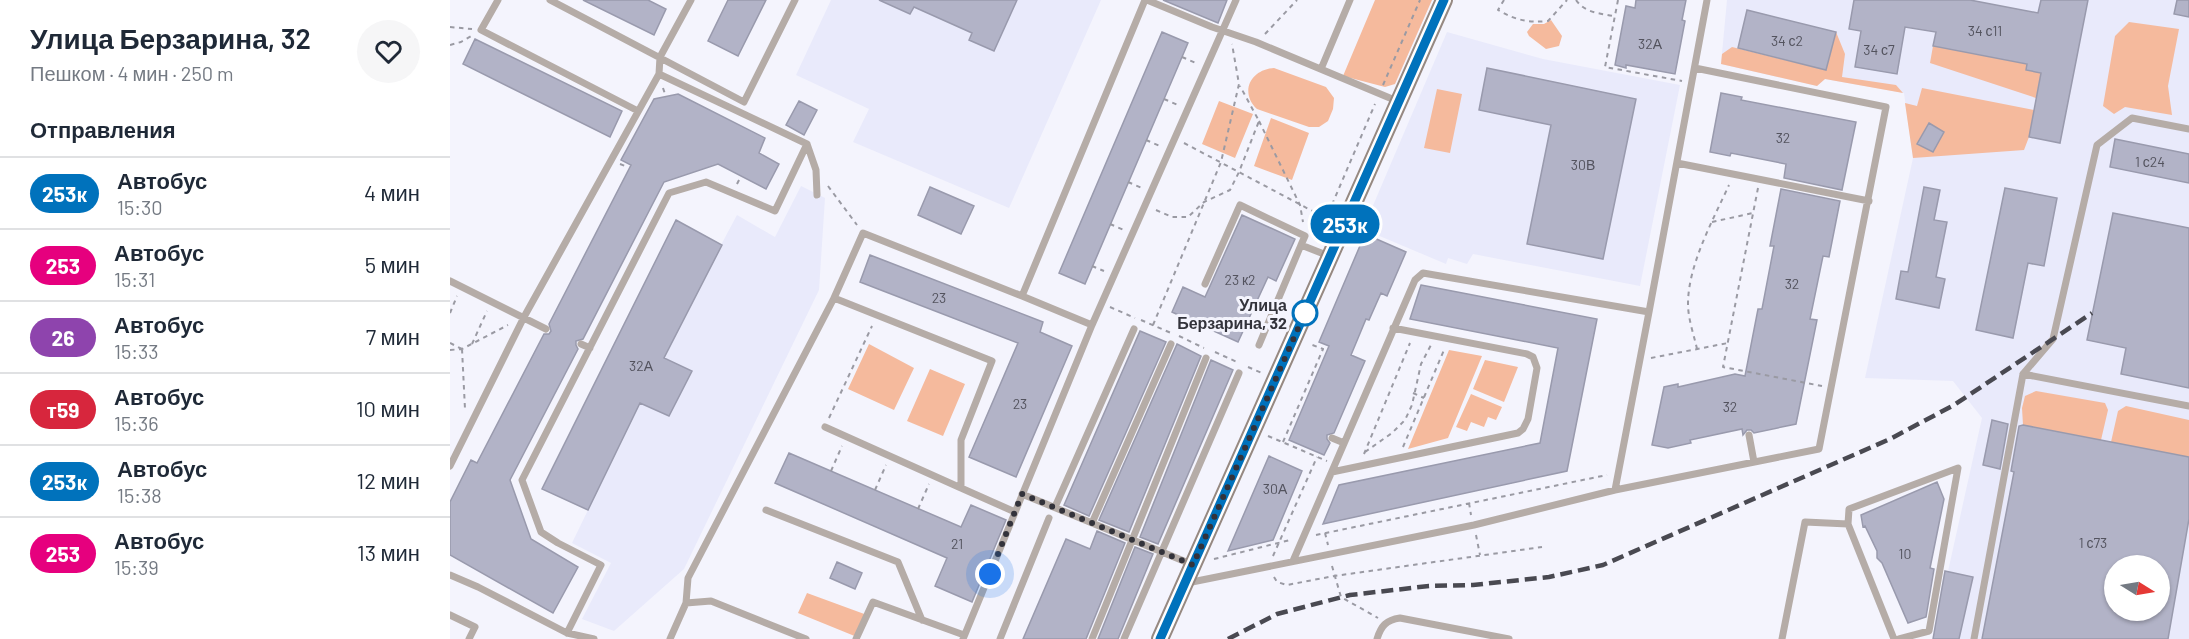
<!DOCTYPE html>
<html lang="ru">
<meta charset="utf-8">
<style>
body{margin:0;font-family:Barlow,sans-serif;background:#f6f6f7;color:#1f2937;height:100vh;display:flex;flex-direction:column;font-size:22px;white-space:nowrap}
*{box-sizing:border-box;margin:0}
p{font-size:20px;color:#747a83}
.icon{flex:none;width:33px;height:33px;fill:none;stroke:currentColor;stroke-width:2;stroke-linecap:round;stroke-linejoin:round}
.map{position:relative;flex:1;overflow:hidden}
.drawer{display:flex;flex-direction:column;background:#fff;width:450px}
.drawer>*{flex:none}
.badge{padding:0 12px;border-radius:20px;font-size:21px;line-height:39px}
.needle{width:39px;rotate:101deg}
.controls{position:absolute;left:1654px;top:555px;display:grid;gap:12px}
.controls a{display:grid;place-items:center;width:66px;height:66px;border-radius:50%;background:#fff;box-shadow:0 2px 4px #0004;font-size:30px}
.you{position:absolute;width:30px;height:30px;margin:-15px;border:4px solid #fff;border-radius:50%;background:#1a73e8;box-shadow:0 0 0 9px #1a73e833}
.map>.badge{position:absolute;translate:-50% -50%;box-shadow:0 0 0 3px #fff}
h2{padding:0 30px;font-size:22px;line-height:54px}
.round{display:grid;place-items:center;flex:none;width:63px;height:63px;border-radius:32px;background:#f6f6f7}
.summary{display:flex;align-items:center;justify-content:space-between;height:102px;padding:0 30px}
h1{font-size:28px;font-weight:600;line-height:45px}
ul{padding:0;list-style:none}
li{display:flex;align-items:center;gap:18px;height:72px;padding:0 30px;border-top:2px solid #e0e1e3}
li div{flex:1}
li b{display:block;font-size:22px}
li em{font-style:normal}
li .badge{min-width:66px;font-weight:700;text-align:center}
main{display:flex;flex:1;min-height:0}
.map>svg:first-child{display:block}
.built{fill:#e9eafb;fill-rule:evenodd}
.green{fill:#f5ba9d}
.building{fill:#b2b3c7;stroke:#999aad;stroke-width:1.5;fill-rule:evenodd}
.lines{fill:none;stroke-linecap:round;stroke-linejoin:round}
.path{stroke:#9a9aa3;stroke-width:2;stroke-dasharray:4.5 4.5;stroke-linecap:butt}
.lane{stroke:#b5aca7;stroke-width:7}
.secondary{stroke:#968982;stroke-width:18}
.rail{stroke:#494951;stroke-width:4.5;stroke-dasharray:12 6;stroke-linecap:butt}
.line-casing{stroke:#fff;stroke-width:14}
.line{stroke:#0072bc;stroke-width:9}
.walk{stroke:#33333b;stroke-width:6;stroke-dasharray:0 10.8}
.stop-dot{fill:#fff;stroke:#0072bc;stroke-width:3}
.labels{text-anchor:middle;dominant-baseline:central;stroke-width:6;stroke-linejoin:round;paint-order:stroke}
.number-label{font-size:14px;fill:#53535e}
.stop-label{font-size:16px;font-weight:bold;fill:#33333b;stroke:#f4f4fd;text-anchor:end}
</style>
<main>
<section class="drawer">
<div class="summary"><div><h1>Улица Берзарина, 32</h1><p>Пешком · 4 мин · 250 m</p></div><a class="round"><svg class="icon" aria-label="heart" viewBox="0 0 24 24"><path d="M12 20l-8-8c-3-5 5-10 8-4 3-6 11-1 8 4z"/></svg></a></div>
<h2>Отправления</h2>
<ul>
<li><span class="badge" style="background:#0072bc;color:#fff">253к</span><div><b>Автобус</b><p>15:30</p></div><em>4 мин</em></li>
<li><span class="badge" style="background:#e6007e;color:#fff">253</span><div><b>Автобус</b><p>15:31</p></div><em>5 мин</em></li>
<li><span class="badge" style="background:#8e44ad;color:#fff">26</span><div><b>Автобус</b><p>15:33</p></div><em>7 мин</em></li>
<li><span class="badge" style="background:#d7263d;color:#fff">т59</span><div><b>Автобус</b><p>15:36</p></div><em>10 мин</em></li>
<li><span class="badge" style="background:#0072bc;color:#fff">253к</span><div><b>Автобус</b><p>15:38</p></div><em>12 мин</em></li>
<li><span class="badge" style="background:#e6007e;color:#fff">253</span><div><b>Автобус</b><p>15:39</p></div><em>13 мин</em></li>
</ul>
</section>
<div class="map">
<svg width="1739" height="639" viewBox="0 0 1739 639">
<rect width="100%" height="100%" fill="#f4f4fd"/>
<path class="built" d="M381 0H651L559 208 403 142 419 109 346 75Z
M1277 0H1739V639H1483L1532 418 1503 381 1415 378 1463 158 1454 93 1375 79 1367 86 1271 64ZM1665 566H1710V610H1665Z
M997 32 1093 59 1230 85 1190 286 1023 254 1017 264 998 258 996 264 913 229Z
M351 186 375 198 369 290 234 569 164 631 132 619 161 563 122 543 138 510 92 489 226 220 271 245 287 215 325 237Z"/>
<path class="green" d="M925 0H982L945 84 935 87 893 76Z
M1101 20 1112 36 1109 46 1096 49 1079 36 1077 32 1083 24H1094Z
M1679 22 1729 29 1718 86 1722 115 1675 107 1664 114 1653 106 1665 36Z
M1386 32 1395 54 1392 77 1446 85 1453 93 1375 79 1367 86 1271 64 1272 54 1282 47 1376 70Z
M1483 46 1577 64 1576 70 1591 73 1586 98 1480 63Z
M824 68 876 87 884 98 883 109 878 121 869 127H859L807 109C789 92 801 69 824 68Z
M1472 88 1584 110 1579 137 1574 150 1463 158 1455 103 1467 106Z
M987 89 1012 94 1000 153 974 148Z
M769 101 803 114 785 158 752 144Z
M821 118 859 133 842 180 804 166Z
M419 344 464 368 444 410 398 389Z
M999 350 1032 356 998 438 958 449Z
M1035 360 1068 367 1054 402 1023 389Z
M480 369 515 384 493 436 457 421Z
M1586 391 1655 403 1658 410 1651 440 1573 425 1572 408 1575 396Z
M1021 394 1052 407 1046 420 1038 417 1034 427 1021 422 1017 431 1006 427Z
M1676 406 1739 420V457L1661 442 1668 411Z
M357 593 417 615 407 637 348 613Z"/>
<path class="building" d="M133 0H198L216 9 204 35Z
M278 0H316L288 56 258 41Z
M429 0H567L544 51 519 40 522 33 464 7 460 14Z
M713 0H777L768 23Z
M1186 0H1236L1232 20 1235 21 1225 74 1176 65V68L1165 65 1176 6 1185 8Z
M1404 0H1520L1588 13 1591 0H1638L1610 143 1579 137 1591 73 1576 70 1577 64 1483 46 1486 32 1455 27 1447 74 1405 67 1411 31 1399 29Z
M1727 0H1739V17L1724 14Z
M1297 10 1386 32 1376 70 1288 48Z
M712 32 738 43 635 284 609 273Z
M25 39 172 111 160 137 13 64Z
M1037 68 1186 99 1153 259 1077 244 1101 125 1029 110Z
M1271 93 1292 97 1291 100 1406 122 1392 190 1334 178 1336 164 1281 153 1280 156 1260 152Z
M228 94 315 138 309 153 329 164 316 189 268 164 214 182 133 339 126 341V345L128 349 60 480 81 539 128 567 103 613 0 555V502L21 460 27 463 94 334H99L101 331 99 324 181 165 171 160 204 99Z
M349 101 367 110 354 135 336 125Z
M1479 123 1494 132 1483 152 1467 144Z
M1665 139 1739 154V183L1660 167Z
M480 187 524 206 511 234 468 215Z
M1474 187 1490 190 1484 220 1497 222 1486 277 1495 279 1489 308 1446 299 1451 271 1458 272Z
M1555 188 1607 198 1594 266 1578 263 1563 338 1526 330Z
M1331 189 1390 201 1379 257 1373 256 1360 319 1367 320 1346 424 1304 433 1301 430H1297L1293 435 1292 429 1240 440 1241 443 1218 448 1202 445 1214 387 1228 384V387L1285 374 1295 376 1308 309H1312L1324 246H1320Z
M1663 213 1739 228V388L1671 374 1676 348 1637 340Z
M792 215 845 239 826 281 818 277 788 342 722 312 733 287 755 297Z
M226 220 272 245 214 358 242 371 219 416 190 403 138 510 92 489Z
M915 234 956 252 937 296 931 293 919 320 916 319 901 355 915 361 884 433 877 435V439L880 443 874 455 839 440 879 346 869 342Z
M420 255 593 322 590 332 622 346 566 477 519 457 568 343 410 282Z
M971 285 1147 319 1117 471 873 524 889 485 1090 443 1108 348 960 319Z
M690 331 716 342 639 516 614 505Z
M727 344 751 356 679 532 649 520Z
M761 360 783 370 708 544 690 537Z
M1542 420 1558 424 1550 469 1533 465Z
M1573 425 1739 457V519L1718 639H1532L1564 472 1561 471 1569 426ZM1665 566H1710V610H1665Z
M339 453 511 527 521 505 556 520 522 602 485 586 497 558 325 483Z
M819 456 852 471 823 540 778 551Z
M1487 482 1494 499 1480 568 1484 569 1476 617 1458 623 1432 563 1427 558V551L1415 526 1413 527 1411 515Z
M647 531 675 543 636 639H573L616 539 640 549Z
M685 547 703 554 668 639H648Z
M387 562 412 573 405 589 380 578Z
M1495 571 1523 577 1509 639H1483Z"/>
<g class="lines">
<path class="path" d="M1054 0 1048 10C1065 20 1078 23 1098 21L1117 0
M1126 0C1135 13 1149 13 1163 16
M1168 0 1155 67 1232 81
M0 27 22 29
M815 34 847 0
M0 45 11 42 23 35
M732 57 746 63
M933 85 970 0
M213 88 216 97
M714 99 728 105
M809 121 850 205 853 222
M696 140 710 146
M734 143 870 215 876 222
M170 164 175 166 176 163
M678 182 692 188
M287 184 291 176
M378 186 407 225
M1308 188 1273 367 1372 386
M706 210 722 217H738L754 202 780 190 789 172 809 121 790 86
M875 221 925 104
M1262 222 1303 213
M660 224 674 230
M642 266 654 271
M660 307 685 318
M0 313 7 296
M691 320 721 333
M703 325 771 162 789 84 782 44
M729 336 754 348
M0 343 12 349
M22 344 37 311
M12 349 15 409
M1247 349C1244 335 1238 319 1238 304 1238 265 1263 220 1279 185
M0 350 12 349 58 325
M765 352 787 362
M1201 358 1278 343
M798 367 812 373
M963 393 974 398
M379 418 422 326
M818 436 877 461
M833 442 873 349 860 344
M953 447 994 350
M915 452 942 433 955 420 962 405 971 364 981 345
M914 454 960 343
M381 471 392 446
M425 490 436 465
M1019 503 1021 515
M468 509 479 484
M875 533 878 545
M866 535 1157 475
M1026 535 1030 555
M823 556 867 457
M764 559 840 540
M882 566 891 597 928 618
M824 577 827 582 837 585 884 576 1092 547"/>
<path class="lane" d="M48 0 31 30 188 111
M100 0 294 102 345 0
M697 0 762 27 806 42 947 101
M871 69 900 0
M357 144 366 170 367 195
M1227 163 1419 201
M0 281 96 329
M755 284 790 205 855 236 851 245
M572 296 642 325
M1199 312 1257 0
M131 344 140 348
M809 345 851 245 879 256
M1573 374 1603 339 1647 145 1682 118 1739 129
M375 427 511 488
M1299 435 1304 462
M882 438 894 443
M0 466 74 317 209 74 210 57 241 0
M882 472 1068 433 1073 429 1078 419 1087 368 1083 357 1077 354 943 328
M572 494 741 564
M605 507 684 329
M316 510 448 562 472 620
M565 512 511 488V440L542 361 384 298 413 233 572 296 695 0
M642 523 721 344
M843 561 965 280 973 273 1199 312 1165 490
M0 575 28 587 117 633 144 639
M737 583 1024 525 1165 490 1369 449 1436 107 1245 68
M236 603 238 578 384 298
M0 615 25 627 19 639
M117 633 151 565 108 543 91 532 72 480 219 193 256 182 325 211 357 144 209 74
M220 639 236 603 261 601 356 639
M406 639 423 602 514 635
M513 639 642 325 786 0
M550 639 599 518
M642 639 756 358
M674 639 789 373
M927 639C931 626 936 620 950 618L1059 639
M1332 639 1355 522 1398 524
M1444 639 1398 524 1399 509 1508 468 1479 631 1449 639
M1524 639 1573 374 1739 406"/>
<path class="secondary" d="M710 639 994 0"/>
<path class="rail" d="M778 639 827 614 900 595 979 586 1023 585 1099 577 1153 565 1440 439 1504 405 1642 313"/>
</g>
<g class="lines">
<defs>
<path id="line" d="M710 639 994 0"/>
</defs>
<use href="#line" class="line-casing"/>
<use href="#line" class="line"/>
<path class="walk" d="M540 574 572 494 743 565 855 313"/>
</g>
<circle class="stop-dot" cx="855" cy="313" r="12"/>
<g class="labels">
<g class="number-label">
<text x="1535" y="30">34 с11</text>
<text x="1337" y="40">34 с2</text>
<text x="1200" y="43">32А</text>
<text x="1429" y="49">34 с7</text>
<text x="1333" y="137">32</text>
<text x="1700" y="161">1 с24</text>
<text x="1133" y="164">30В</text>
<text x="790" y="279">23 к2</text>
<text x="1342" y="283">32</text>
<text x="489" y="297">23</text>
<text x="191" y="365">32А</text>
<text x="570" y="403">23</text>
<text x="1280" y="406">32</text>
<text x="825" y="488">30А</text>
<text x="1643" y="542">1 с73</text>
<text x="507" y="543">21</text>
<text x="1455" y="553">10</text>
</g>
<g class="stop-label">
<text x="837" y="304">Улица<tspan x="837" dy="18">Берзарина, 32</tspan></text>
</g>
</g>
</svg>
<div class="controls">
<a><svg class="needle" viewBox="-14 -14 28 28"><path d="M0-13l5 13h-10z" fill="#e53935"/><path d="M0 13l5-13h-10z" fill="#747a83"/></svg></a>
</div>
<div class="you" style="left:540px;top:574px"></div>
<b class="badge" style="left:895px;top:224px;background:#0072bc;color:#fff">253к</b>
</div>
</main>
